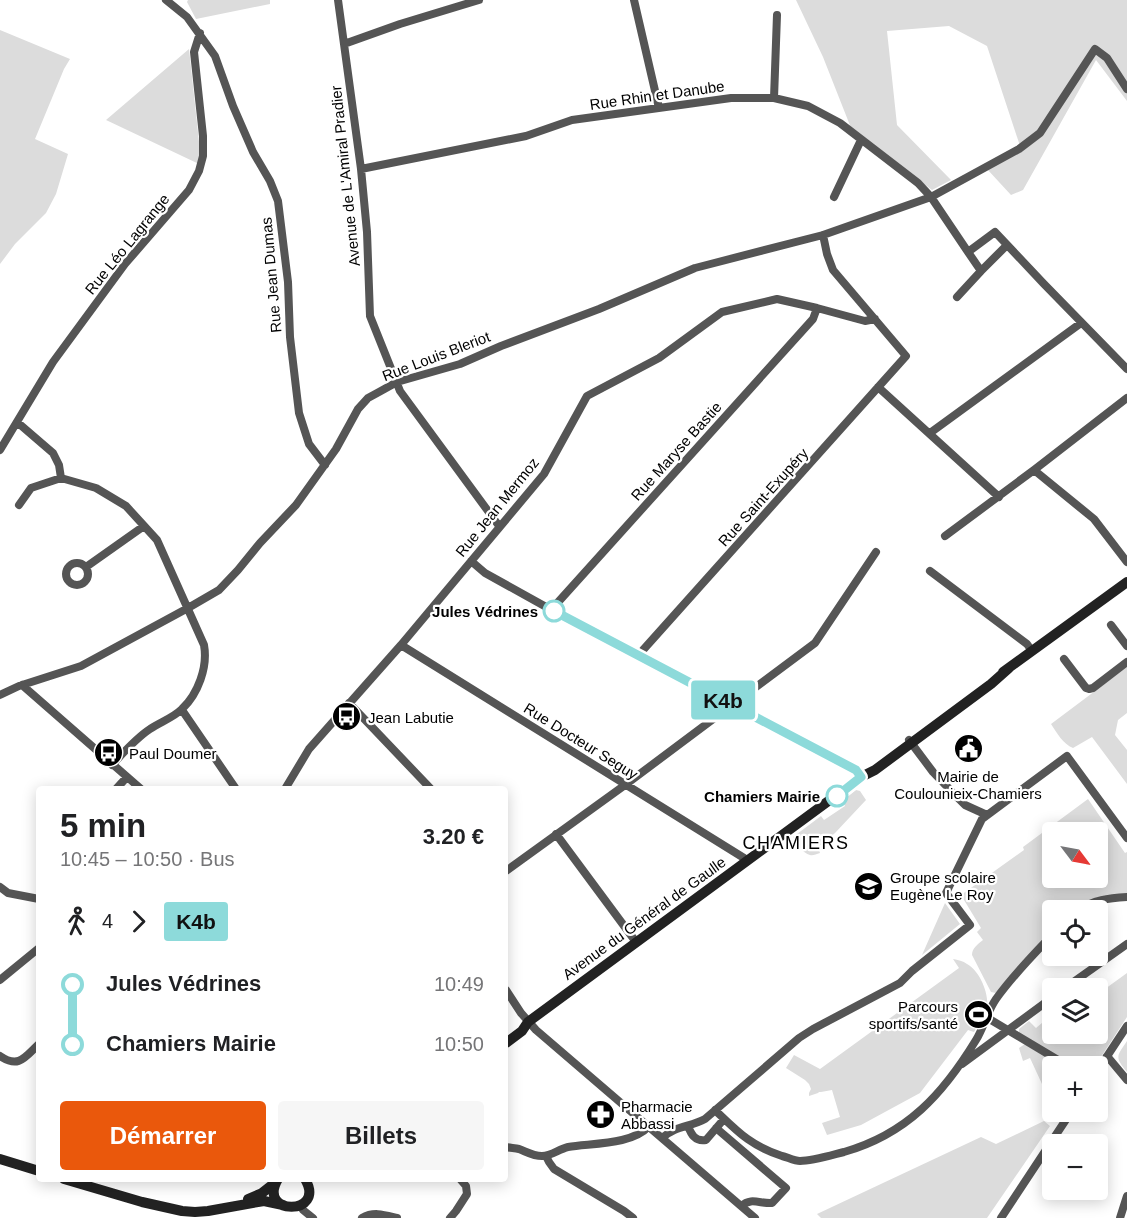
<!DOCTYPE html>
<html lang="fr">
<meta charset="utf-8">
<style>
body{margin:0;font-family:Helvetica,sans-serif;background:#f6f6f6;color:#202124;height:100vh;display:flex;flex-direction:column;font-size:22px;white-space:nowrap}
*{box-sizing:border-box;margin:0}
p{font-size:20px;color:#757577}
.icon{flex:none;width:33px;height:33px;fill:none;stroke:currentColor;stroke-width:2;stroke-linecap:round;stroke-linejoin:round}
.map{position:relative;flex:1;overflow:hidden}
.drawer{position:absolute;left:36px;top:786px;width:472px;height:396px;display:flex;flex-direction:column;background:#fff;border-radius:6px;box-shadow:0 3px 15px #0003}
.drawer>*{flex:none}
.badge{padding:0 12px;border-radius:4px;font-size:21px;line-height:39px}
.needle{width:39px;rotate:122deg}
.controls{position:absolute;left:1042px;top:822px;display:grid;gap:12px}
.controls a{display:grid;place-items:center;width:66px;height:66px;border-radius:6px;background:#fff;box-shadow:0 3px 15px #0003;font-size:30px}
.map>.badge{position:absolute;translate:-50% -50%;box-shadow:0 0 0 3px #fff}
.legs{display:flex;align-items:center;gap:9px;height:66px;padding:0 24px;font-size:20px}
.legs p{margin-inline-start:auto}
.summary{display:flex;align-items:center;justify-content:space-between;height:102px;padding:0 24px}
h1{font-size:33px;font-weight:800;line-height:45px}
.action{display:flex;gap:12px;margin-top:auto;padding:12px 24px}
.action a{flex:1;height:69px;border-radius:6px;background:#ea580c;color:#fff;font-size:24px;font-weight:800;line-height:69px;text-align:center}
.action a+a{background:#f6f6f6;color:#202124}
ul{padding:0 24px;list-style:none}
li{display:flex;align-items:center;gap:21px;height:60px;font-size:22px}
li i{display:grid;place-items:center;width:9px;height:100%;margin:0 8px;background:currentColor}
li i::after{content:'';width:15px;height:15px;margin:-8px;border:4px solid;border-radius:50%;background:#fff}
li p{margin-inline-start:auto}
li:first-child i{background:linear-gradient(#0000 50%,currentColor 0)}
li:last-child i{background:linear-gradient(currentColor 50%,#0000 0)}
.map>svg:first-child{display:block}
.green{fill:#dcdcdc;fill-rule:evenodd}
.lines{fill:none;stroke-linecap:round;stroke-linejoin:round}
.minor{stroke:#555;stroke-width:8}
.secondary{stroke:#222;stroke-width:10}
.line-1-casing{stroke:#fff;stroke-width:14}
.line-1{stroke:#8ddada;stroke-width:9}
.stop-1-dot{fill:#fff;stroke:#8ddada;stroke-width:3}
.labels{text-anchor:middle;dominant-baseline:central;stroke-width:4.5;stroke-linejoin:round;paint-order:stroke}
.street-label{font-size:15px;fill:#000;stroke:#fff}
.stop-label{font-size:15px;font-weight:bold;fill:#000;stroke:#fff;text-anchor:end}
.poi-label{font-size:15px;fill:#000;stroke:#fff;text-anchor:start}
.quarter-label{font-size:18px;letter-spacing:1.5px;fill:#000;stroke:#fff}
</style>
<div class="map">
<svg width="1127" height="1218" viewBox="0 0 1127 1218">
<rect width="100%" height="100%" fill="#fff"/>
<path class="green" d="M188 0H270V4L196 19 187 2Z
M796 0H1127V101L1096 60 1023 190 1011 195 987 169 1021 149 987 46 949 26 887 31 897 125 951 180 932 190 851 128 823 57Z
M0 30 70 59 64 69 35 139 68 154 56 194 46 213 15 244 0 264Z
M189 49 200 151 199 164 106 120Z
M1127 667V713L1118 720 1115 735 1127 750V784L1092 737 1073 748C1063 744 1057 733 1051 724Z
M856 790 860 791 866 800 835 833 818 847 820 853C816 854 813 856 810 855 803 853 795 843 793 837L821 816 824 820 845 806 842 801Z
M1088 799 1125 853 1127 852V895L1087 902 1075 910H1053V931L996 993 991 992 972 955C972 948 978 944 983 940L977 932 981 928 961 895 1024 850 1023 847ZM1053 832H1098V878H1053Z
M945 903 960 924 922 955Z
M953 959C958 960 963 961 967 964 979 970 989 993 987 1006 985 1015 978 1024 974 1032L968 1030 920 1093 861 1125 827 1135 822 1123 840 1117 832 1090 821 1092H819L818 1093 809 1096V1093L811 1089 809 1084 805 1080 786 1068 794 1055 820 1069 959 968Z
M1127 973V1017L1095 1066H1074L1019 1033V1029L1029 1021 1036 1028 1049 1017 1053 1022V1034H1098V994Z
M1127 1041V1072C1115 1057 1116 1057 1127 1041Z
M1025 1044 1062 1066H1053V1112H1060L1057 1115 1051 1117 1042 1100 1048 1097 1030 1058 1023 1061 1019 1048Z
M1044 1121 1050 1126 987 1218H821L817 1214 981 1137 996 1144Z"/>
<g class="lines">
<path class="minor" d="M166 0 187 17 215 56 233 106 253 152 270 181 278 201 288 282 290 337 299 413 309 444 325 465
M338 0 361 169 367 232 370 316 400 391 499 526
M634 0 659 108
M344 44 400 24 479 0
M774 98 777 15
M361 169 526 136 572 120 731 98H774L808 106 840 123 918 183 931 197 968 252
M834 197 861 140
M1007 245 981 271 968 252 995 232 1044 284 1127 369
M957 297 981 271
M878 387 999 497
M17 422 53 453 59 465 61 478
M930 433 1081 323
M0 450 53 362 125 264 189 190 199 171 203 156V136L194 52 200 33
M1034 470 1094 519 1127 562
M19 505 31 488 61 478 96 488 126 506 157 540 204 645C208 667 198 694 182 709 173 718 160 722 150 729 135 739 124 752 112 765
M945 536 1034 470 1127 398
M471 561 485 573 557 613 856 770 861 777
M66 574a11 11 0 1 1 22 0a11 11 0 1 1-22 0Z
M86 567 144 526
M930 571 1027 644 1032 651
M551 610 813 319 817 308
M1111 625 1127 646
M401 645 744 858 746 862
M641 656 643 650 906 356 833 270 827 254 823 235
M1064 659 1086 688 1089 689 1093 688 1127 662
M22 685 141 789
M0 695 19 686 81 666 188 608 219 590 238 570 260 543 296 505 336 449 358 409 368 398 379 392 397 382 460 364 501 346 599 309 695 268 823 235 931 197 1019 149 1040 133 1095 49 1107 58 1127 89
M349 703 431 789
M182 710 236 789
M909 740 933 772 957 797 965 805 987 815
M116 789 127 777
M285 789 309 749 401 645 544 474 587 396 659 358 722 312 777 299 817 308 865 321 875 319
M556 834 636 942
M506 871 625 785 815 643 876 552
M0 887 8 893 39 899
M1079 910C1093 900 1109 898 1127 897
M0 980 39 948
M1065 988 1127 944
M506 990 521 1013 536 1030 755 1218
M986 1017 1068 1066
M0 1056C19 1069 25 1057 39 1044
M1107 1056 1127 1080
M962 1064 1053 997
M1098 1070 1127 1026
M715 1110C738 1132 751 1146 782 1156 787 1157 794 1161 800 1161 812 1161 832 1155 844 1152 907 1134 943 1094 976 1040 984 1027 987 1012 996 999 1013 975 1033 955 1053 934
M688 1126C691 1134 695 1142 706 1140L724 1119
M716 1128 786 1188 772 1203C761 1204 750 1197 742 1206
M662 1138C675 1126 690 1127 705 1119L799 1038 813 1029 900 983 912 971 970 925 946 893 982 819 1067 756 1127 838
M506 1147C510 1148 515 1148 519 1149 527 1152 533 1156 542 1156 551 1156 559 1149 568 1147 592 1143 632 1145 649 1126
M546 1156 549 1162 554 1169 624 1211 633 1218
M300 1205 303 1210 313 1218
M362 1218C374 1211 385 1215 397 1218
M450 1218 456 1211 467 1194 466 1186 460 1179
M1001 1218 1071 1112
M1120 1218 1127 1196"/>
<path class="secondary" d="M1003 672 1127 582
M506 1043 522 1031 528 1022 861 777 875 770 991 684 1009 668
M0 1159 39 1171
M64 1179 142 1202 182 1211 195 1212 208 1211 264 1201 283 1205
M278 1179C256 1216 327 1216 305 1179
M248 1199 262 1193 276 1182"/>
</g>
<g class="lines">
<defs>
<path id="line-1" d="M554 611 856 770 861 777 837 796"/>
</defs>
<use href="#line-1" class="line-1-casing"/>
<use href="#line-1" class="line-1"/>
</g>
<defs>
<symbol id="bus-disc" viewBox="-11 -11 22 22"><circle r="9.5" fill="#000" stroke="#fff"/><path d="M-5-6H5V4H4V6H2V4H-2V6H-4V4H-5ZM-3.5-4V0h7V-4ZM-3.5 1.2v1.5H-2V1.2ZM2 1.2v1.5H3.5V1.2Z" fill="#fff"/></symbol>
<symbol id="civic-disc" viewBox="-11 -11 22 22"><circle r="9.5" fill="#000" stroke="#fff"/><path d="M-.6-6.5H3V-4.5H.6V-3L4-1V1h2V6H-6V1h2V-1L-.6-3ZM-1.2 2.5V6h2.4V2.5Z" fill="#fff"/></symbol>
<symbol id="school-disc" viewBox="-11 -11 22 22"><circle r="9.5" fill="#000" stroke="#fff"/><path d="M0-5L7-2L0 1L-7-2ZM-4 1L0 2.5L4 1V4Q0 6-4 4Z" fill="#fff"/></symbol>
<symbol id="stadium-disc" viewBox="-11 -11 22 22"><circle r="9.5" fill="#000" stroke="#fff"/><path d="M0-5a6.5 5 0 1 0 0 10a6.5 5 0 1 0 0-10ZM-3.5-1.8h7v3.6h-7Z" fill="#fff"/></symbol>
<symbol id="pharmacy-disc" viewBox="-11 -11 22 22"><circle r="9.5" fill="#000" stroke="#fff"/><path d="M-2-6h4v4h4v4h-4v4h-4v-4h-4v-4h4Z" fill="#fff"/></symbol>
</defs>
<g fill-rule="evenodd">
<use href="#bus-disc" x="330" y="700" width="33" height="33"/>
<use href="#civic-disc" x="952" y="732" width="33" height="33"/>
<use href="#bus-disc" x="92" y="736" width="33" height="33"/>
<use href="#school-disc" x="852" y="870" width="33" height="33"/>
<use href="#stadium-disc" x="962" y="998" width="33" height="33"/>
<use href="#pharmacy-disc" x="584" y="1098" width="33" height="33"/>
</g>
<g class="stop-1-dot">
<circle cx="554" cy="611" r="10"/>
<circle cx="837" cy="796" r="10"/>
</g>
<g class="labels">
<g class="street-label">
<text transform="translate(657 95) rotate(-8)">Rue Rhin et Danube</text>
<text transform="translate(345 176) rotate(-96)">Avenue de L'Amiral Pradier</text>
<text transform="translate(127 244) rotate(-51)">Rue Léo Lagrange</text>
<text transform="translate(271 275) rotate(-95)">Rue Jean Dumas</text>
<text transform="translate(436 356) rotate(-21)">Rue Louis Bleriot</text>
<text transform="translate(676 451) rotate(-48)">Rue Maryse Bastie</text>
<text transform="translate(763 497) rotate(-48)">Rue Saint-Exupéry</text>
<text transform="translate(497 507) rotate(-51)">Rue Jean Mermoz</text>
<text transform="translate(581 741) rotate(32)">Rue Docteur Seguy</text>
<text transform="translate(644 918) rotate(-36)">Avenue du Général de Gaulle</text>
</g>
<g class="stop-label">
<text x="538" y="611">Jules Védrines</text>
<text x="820" y="796">Chamiers Mairie</text>
</g>
<g class="poi-label">
<text x="368" y="717">Jean Labutie</text>
<text x="129" y="753">Paul Doumer</text>
<text x="968" y="776" text-anchor="middle">Mairie de<tspan x="968" dy="17">Coulounieix-Chamiers</tspan></text>
<text x="890" y="877">Groupe scolaire<tspan x="890" dy="17">Eugène Le Roy</tspan></text>
<text x="958" y="1006" text-anchor="end">Parcours<tspan x="958" dy="17">sportifs/santé</tspan></text>
<text x="621" y="1106">Pharmacie<tspan x="621" dy="17">Abbassi</tspan></text>
</g>
<g class="quarter-label">
<text x="796" y="843">CHAMIERS</text>
</g>
</g>
</svg>
<div class="controls">
<a><svg class="needle" viewBox="-14 -14 28 28"><path d="M0-13l5 13h-10z" fill="#e53935"/><path d="M0 13l5-13h-10z" fill="#757577"/></svg></a>
<a><svg class="icon" aria-label="locate" viewBox="0 0 24 24"><circle cx="12" cy="12" r="6"/><path d="M12 2v4M12 18v4M2 12h4M18 12h4"/></svg></a>
<a><svg class="icon" aria-label="layers" viewBox="0 0 24 24"><path d="M12 4l9 5-9 5-9-5zM3 14l9 5 9-5"/></svg></a>
<a>+</a>
<a>−</a>
</div>
<b class="badge" style="left:723px;top:700px;background:#8ddada;color:#111">K4b</b>
<section class="drawer">
<div class="summary"><div><h1>5 min</h1><p>10:45 – 10:50 · Bus</p></div><b>3.20 €</b></div>
<div class="legs"><svg class="icon" aria-label="walk" viewBox="0 0 24 24"><circle cx="13" cy="4" r="2"/><path d="M13 8l-2 6 4 7M11 14l-3 7M7 12l3-4h3l4 4"/></svg>4<svg class="icon" aria-label="forward" viewBox="0 0 24 24"><path d="M9 5l7 7-7 7"/></svg><b class="badge" style="background:#8ddada;color:#111">K4b</b></div>
<ul>
<li><i style="color:#8ddada"></i><b>Jules Védrines</b><p>10:49</p></li>
<li><i style="color:#8ddada"></i><b>Chamiers Mairie</b><p>10:50</p></li>
</ul>
<div class="action"><a>Démarrer</a><a>Billets</a></div>
</section>
</div>
